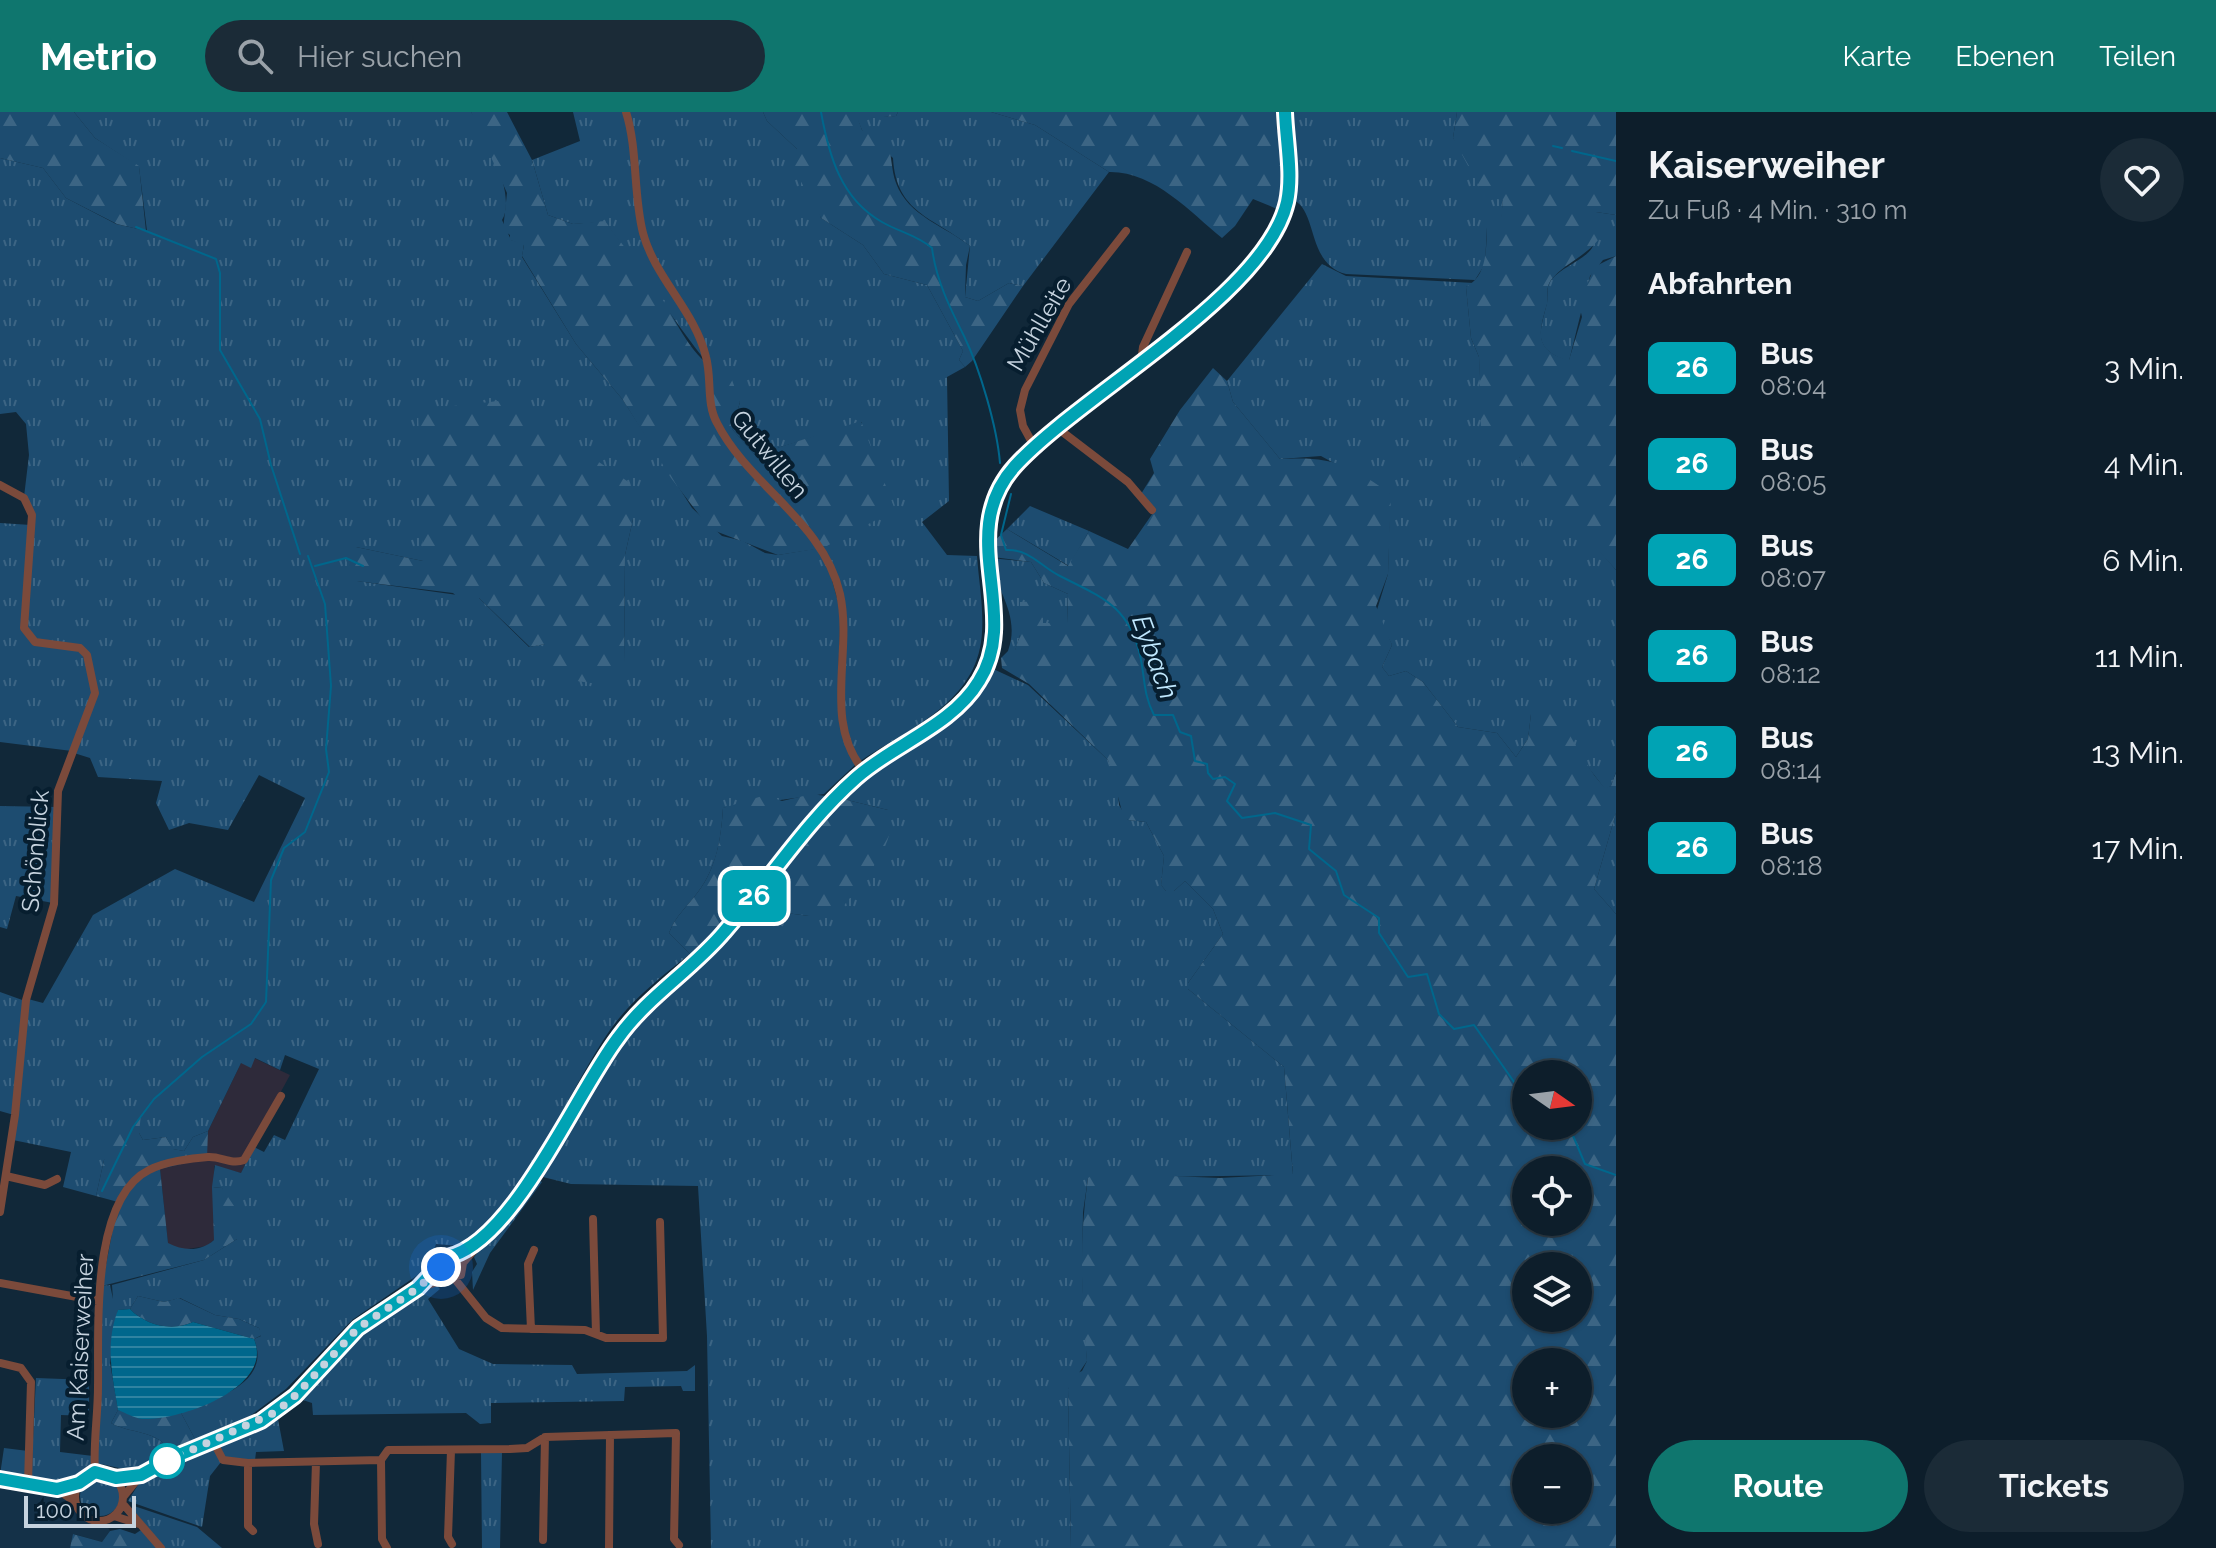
<!DOCTYPE html>
<html lang="de">
<meta charset="utf-8">
<style>
body{margin:0;font-family:Raleway,sans-serif;background:#1b2b37;color:#f1f3f6;height:100vh;display:flex;flex-direction:column;font-size:30px;white-space:nowrap}
*{box-sizing:border-box;margin:0}
p{font-size:26px;color:#9aa2a9}
.icon{flex:none;width:44px;height:44px;fill:none;stroke:currentColor;stroke-width:2;stroke-linecap:round;stroke-linejoin:round}
.map{position:relative;flex:1;overflow:hidden}
.drawer{display:flex;flex-direction:column;background:#0d1e2b;width:600px}
.drawer>*{flex:none}
.badge{padding:0 16px;border-radius:12px;font-size:28px;line-height:52px}
.needle{width:52px;rotate:104deg}
.tools{position:absolute;left:1512px;top:948px;display:grid;gap:16px}
.tools a{display:grid;place-items:center;width:80px;height:80px;border-radius:50%;background:#0d1e2b;box-shadow:0 2px 6px #0004,0 0 0 2px #2d3c47;font-size:40px}
.scale{position:absolute;left:24px;bottom:20px;width:112px;box-sizing:border-box;padding-left:8px;border:4px solid #c6d3df;border-top:0;font-size:22px;line-height:28px;white-space:nowrap;color:#c6d3df;-webkit-text-stroke:6px #071e2f;paint-order:stroke}
.you{position:absolute;width:40px;height:40px;margin:-20px;border:6px solid #fff;border-radius:50%;background:#1a73e8;box-shadow:0 0 0 12px #1a73e833}
.map>.badge{position:absolute;translate:-50% -50%;box-shadow:0 0 0 4px #fff}
h2{padding:0 32px;font-size:30px;line-height:72px}
.round{display:grid;place-items:center;flex:none;width:84px;height:84px;border-radius:42px;background:#1b2b37}
.headline{display:flex;align-items:center;justify-content:space-between;height:136px;padding:0 32px}
h1{font-size:38px;font-weight:700;line-height:60px}
.primary-button{display:flex;gap:16px;margin-top:auto;padding:16px 32px}
.primary-button a{flex:1;height:92px;border-radius:48px;background:#0f766e;color:#fff;font-size:32px;font-weight:700;line-height:92px;text-align:center}
.primary-button a+a{background:#1b2b37;color:#f1f3f6}
ul{padding:0;list-style:none}
li{display:flex;align-items:center;gap:24px;height:96px;padding:0 32px}
li div{flex:1}
li b{display:block;font-size:30px}
li em{font-style:normal}
li .badge{min-width:88px;font-weight:700;text-align:center}
header{display:flex;align-items:center;gap:48px;box-sizing:border-box;height:112px;padding:0 40px;background:#0f766e;color:#fff}
header strong{font-size:38px}
nav{display:flex;gap:44px;margin-inline-start:auto;font-size:28px}
.search{width:560px;height:72px;background:#1b2b37;display:flex;align-items:center;gap:20px;box-sizing:border-box;padding:0 28px;border-radius:44px;color:#9aa2a9;font-size:30px}
main{display:flex;flex:1;min-height:0}
.map>svg:first-child{display:block}
.built{fill:#143148}
.education{fill:#2e2a3a}
.grass{fill:url(#grass-tufts);fill-rule:evenodd}
.forest{fill:url(#forest-firs);fill-rule:evenodd}
.water{fill:url(#water-rules)}
.lines{fill:none;stroke-linecap:round;stroke-linejoin:round}
.stream{stroke:#00678c;stroke-width:2}
.minor{stroke:#7b4a3b;stroke-width:8}
.line-casing{stroke:#fff;stroke-width:18}
.line{stroke:#00a3b4;stroke-width:12}
.walk{stroke:#c6d3df;stroke-width:8;stroke-dasharray:0 14.4}
.stop-dot{fill:#fff;stroke:#00a3b4;stroke-width:4}
.labels{text-anchor:middle;dominant-baseline:central;stroke-width:8;stroke-linejoin:round;paint-order:stroke}
.street-label{font-size:24px;fill:#c6d3df;stroke:#071e2f}
.water-label{font-size:26px;font-style:italic;fill:#c0e8fe;stroke:#071e2f}
</style>
<header>
<strong>Metrio</strong>
<div class="search"><svg class="icon" aria-label="search" viewBox="0 0 24 24"><circle cx="10" cy="10" r="6"/><path d="M15 15l6 6"/></svg>Hier suchen</div>
<nav><a>Karte</a><a>Ebenen</a><a>Teilen</a></nav>
</header>
<main>
<div class="map">
<svg width="1616" height="1436" viewBox="0 0 1616 1436">
<defs>
<pattern id="grass-tufts" width="24" height="20" patternUnits="userSpaceOnUse" patternTransform="scale(2)"><rect width="24" height="20" fill="#1d4c70"/><path d="M3 7l-1-3M5 7V3M7 7l1-3M15 17l-1-3M17 17v-4M19 17l1-3" fill="none" stroke="#3c6584"/></pattern>
<pattern id="forest-firs" width="22" height="20" patternUnits="userSpaceOnUse" patternTransform="scale(2)"><rect width="22" height="20" fill="#1d4c70"/><path d="M5 1l3.5 6h-7zM16 11l3.5 6h-7z" fill="#3c6584"/></pattern>
<pattern id="water-rules" width="6" height="5" patternUnits="userSpaceOnUse" patternTransform="scale(2)"><rect width="6" height="5" fill="#00678c"/><path d="M0 2.5h6" fill="none" stroke="#3083a1"/></pattern>
</defs>
<rect width="100%" height="100%" fill="#112839"/>
<path class="built" d="M0 1370 56 1379 73 1391 84 1408 106 1412 110 1419 102 1430 74 1422 70 1436H0Z"/>
<path class="education" d="M254 946 290 963 252 1033 254 1035 241 1061 214 1054V1128L207 1134 181 1138 168 1132 160 1057 206 1046 208 1019 241 951Z"/>
<path class="grass" d="M74 0H471C486 23 517 84 502 108L511 128 524 132 522 145 576 232 623 288 692 396 722 424 743 429 765 441 778 443 820 436C826 452 838 471 839 488 844 537 826 611 856 652L824 682 723 696C721 726 717 755 698 780 687 795 676 803 669 821L690 842C662 864 631 888 610 918 564 985 529 1085 462 1134L436 1132 428 1156 352 1208 286 1277 250 1304 195 1327 180 1299C211 1289 273 1272 254 1227L261 1224 259 1216 239 1207 215 1203 180 1186 164 1190 138 1184 130 1197 118 1198 110 1251 118 1298 111 1311C131 1322 153 1317 169 1337L133 1359 96 1351 102 1174 110 1173 113 1187 112 1173 204 1148 237 1127 222 1076 212 1075 215 1053 241 1061 254 1035 264 1040 274 1023 285 1028 319 957 285 943 280 958 255 946 251 956 241 951 208 1019 193 1025 184 1039 172 1037 166 1025 143 1028 139 1021 104 1048 96 1084 63 1075 71 1040 13 1028 28 887 43 891 93 803 175 757 254 790 305 686 259 663 228 718 189 711 169 718 156 691 162 669 98 665 90 646 74 641 97 582 80 535 36 529 25 515 33 411 24 385 29 343 26 312 16 300 0 302V46L43 56 66 86 116 112 147 119 139 55 95 26ZM633 407 625 443 624 551 545 532 529 535 479 486 357 469 356 435 423 449Z
M573 0H763L767 9 797 37 821 106 863 133 884 162 927 173 963 239 959 248 965 255 947 265 949 389 922 410 947 443 977 444C979 472 985 502 981 530 972 593 906 618 859 650L844 613 845 515 823 436 862 310 755 343 732 317 740 290C688 233 651 171 605 110L573 112 548 103 532 48 580 29Z
M898 0H991L1035 13 1109 60 1023 174 1009 171 978 189 965 185 970 134C933 105 896 101 893 46L862 18 857 6 896 4Z
M1287 0H1457L1453 26 1503 88 1501 115H1487L1485 152 1475 168 1346 162C1305 152 1319 94 1290 87Z
M1596 100 1616 103V144L1603 148 1590 164 1569 249C1531 237 1540 220 1547 191 1549 182 1545 175 1552 167 1562 155 1583 149 1592 136 1599 124 1593 112 1596 100Z
M1322 152 1346 164 1474 171 1466 175 1471 226 1479 245 1481 285 1519 345 1616 458V660L1611 674 1605 677 1581 646 1531 602 1528 627 1516 645 1497 621 1458 615 1423 570 1406 559 1389 564 1382 555 1392 533 1376 501 1388 462 1390 382 1321 344 1280 347 1233 290 1227 269Z
M1030 394 1089 419 1069 454 1007 417Z
M0 411 31 413 27 524 79 538C108 566 84 609 72 639L0 630Z
M983 438C1000 579 973 584 863 656L860 652C907 620 976 594 984 529 988 501 982 470 979 442Z
M990 446 1031 450 1044 471 1068 482 1067 511H1043L1020 523 1015 539H1008C1021 503 996 479 990 446Z
M989 555 1028 573 1108 648 1117 672 1119 693 1128 708 1146 710 1164 744 1161 773 1166 779H1174L1185 769 1213 797 1223 822 1188 871V877L1284 955 1293 1063 1088 1066 1083 1100 1082 1166 1087 1249 1068 1277 1071 1436H711L707 1224 698 1074 571 1072 535 1063 620 926 725 825 750 796 809 804 888 698 839 686C885 643 965 611 989 555Z
M0 694 57 695 53 791 16 784 7 817 0 815Z
M1616 701V802L1594 777Z
M691 843 694 846 616 922 530 1062 527 1060 613 917Z
M0 880 25 889 14 1003 0 999Z
M534 1066 542 1070 490 1141 473 1178 472 1160 477 1152 474 1145Z
M436 1173 440 1177 428 1187 459 1237 493 1252 572 1253 577 1262 687 1259 695 1253V1279H683L681 1274 625 1275 624 1289 491 1291V1311L480 1312 466 1301 313 1303 312 1291 297 1286C339 1240 376 1196 436 1173Z
M36 1266 89 1268V1304L61 1303 60 1340 93 1344V1351L65 1372 31 1369Z
M277 1302 284 1339 256 1340 255 1348 224 1345 217 1330Z
M213 1332 221 1350 210 1364 202 1415 128 1389 143 1365Z
M4 1336 28 1339 26 1368 0 1363Z
M481 1340H502L500 1436H482Z
M80 1384a20 20 0 1 1 40 0a20 20 0 1 1-40 0Z
M134 1394 197 1415 222 1436H165L133 1398Z"/>
<path class="forest" d="M0 0H74L95 26 139 54 146 119 117 112 66 86 43 56 0 46Z
M471 0H507L532 48 548 103 573 112 605 109C623 134 644 159 661 185 682 219 693 250 732 268L740 290 732 317 755 343 861 309 895 398 823 436 778 443 710 417 671 366 623 288 576 232 522 144 524 133 510 128V123L503 118 507 81Z
M763 0H898L896 4 858 7 862 18 887 28C892 42 891 58 896 71 908 104 945 114 970 134L966 153 965 185 978 189 1009 171 1023 174 972 249 965 255 959 248 963 239 927 173 884 162 863 133 821 106 794 57 797 37 767 9Z
M991 0H1276L1277 19 1283 20 1287 66 1282 99 1253 87 1235 114 1222 126C1190 100 1154 59 1109 60L1035 13Z
M1457 0H1616V103L1596 100 1598 128C1586 144 1564 152 1551 168 1545 176 1549 183 1547 192 1539 219 1533 239 1569 248L1582 205 1577 183 1586 176 1594 155 1616 144V458L1526 359 1519 345 1508 349 1489 344 1481 320 1479 245 1471 226 1466 175C1488 163 1486 136 1487 114H1500L1503 88 1485 85 1453 26Z
M1213 256 1227 269 1233 290 1280 347C1333 344 1348 352 1391 382L1388 462 1376 494 1392 533 1382 555 1389 564 1406 559 1423 570 1458 615 1497 621 1516 645 1528 627 1531 602 1553 600C1574 624 1583 653 1605 676L1611 674 1616 660V701L1594 777 1616 802V1436H1071L1068 1277 1073 1263 1082 1259 1087 1249C1081 1188 1079 1126 1088 1066L1096 1061 1220 1066 1293 1062 1284 955 1188 877V871L1223 822 1213 797 1185 769 1174 779H1166L1161 773 1164 744 1146 710 1128 708 1123 703 1108 648 1029 572 1002 556 1001 546 1008 539 1015 538 1020 523V490L1040 489 1043 511H1067L1068 482 1044 471 1031 450 993 445 992 431 1007 417 1068 454 1089 419 1128 437 1155 398 1141 382 1154 361 1150 347 1180 298ZM1526 962H1578V1014H1526ZM1526 1058H1578V1110H1526ZM1526 1154H1578V1206H1526ZM1526 1250H1578V1302H1526ZM1526 1346H1578V1398H1526Z
M507 288 630 371 633 407 625 443 624 551 611 574 550 565 545 532 530 535 479 486 471 497 453 481 356 469 346 448 356 435 423 449 418 298Z
M812 682 832 685 720 820 694 846 669 821C676 803 687 795 698 780 717 755 721 725 723 696L766 683 782 689Z
M839 686 888 698C903 728 856 777 839 800L809 804 750 796Z
M125 1002H141L139 1021 143 1028 166 1025 173 1037 184 1039 193 1025 208 1019 207 1046 160 1057 168 1131C183 1139 201 1140 214 1128L212 1075 222 1076 236 1097 237 1127 204 1148 102 1174 118 1090 96 1084 104 1048Z
M138 1184 164 1190 179 1186 215 1203 239 1207 259 1216 262 1223 254 1227 193 1210C172 1220 145 1213 130 1197Z
M118 1298 156 1306 180 1299 195 1327 169 1337C153 1317 131 1322 111 1311Z
M120 1417 135 1422 141 1418 158 1436H70L73 1422 102 1430 110 1419Z"/>
<path class="water" d="M130 1197C145 1213 172 1220 193 1210L254 1227C275 1276 179 1309 142 1307 134 1306 126 1301 118 1298 112 1263 105 1232 118 1198Z"/>
<g class="lines">
<path class="stream" d="M821 0C829 44 841 87 882 110 899 120 917 123 932 136 936 168 950 196 964 224 980 257 997 315 1000 351
M1553 34 1562 36
M1572 39 1616 49
M136 115 216 147 220 161V238L260 307 271 353 300 442
M1011 382 1001 423 1006 438C1030 437 1040 454 1060 464 1101 485 1128 493 1140 543 1145 565 1143 582 1154 603H1173L1180 620 1191 624 1195 649 1207 652 1208 661 1213 667 1225 665 1235 672 1227 689 1242 706 1275 701 1311 713 1309 737 1336 759 1344 783 1379 806V821L1408 865 1427 862 1439 902 1454 917 1474 913 1526 987
M315 454 346 446 363 454
M1550 1014 1571 1019 1585 1052 1616 1063
M102 1079 133 1015 154 987 202 945 251 912 266 890 271 768 284 736 305 720 329 660 326 637 331 574 325 492 308 444"/>
<path class="minor" d="M626 0C638 38 633 82 643 121 655 166 695 199 706 245 712 267 706 291 717 311 749 374 824 410 840 482 853 540 822 610 864 659
M1141 250 1143 235 1187 140
M1056 315 1128 370 1152 398
M1034 334 1023 314 1020 298 1025 278 1069 192 1126 119
M0 373 24 386 32 403 24 516 35 530 80 536 87 543 95 581 58 679 54 792 26 888 15 1003 0 1100
M6 1064 45 1073 57 1067
M593 1107 596 1222
M454 1166 486 1206 502 1216 585 1218 606 1226H663L660 1110
M0 1171 99 1189
M418 1176 461 1163 463 1151 506 1101 532 1064 619 924 723 822 833 686 864 659 952 600 980 568 994 515 986 428 997 380 1034 334 1195 206 1259 145 1287 88 1285 0
M531 1217 528 1152 534 1138
M0 1251 21 1256 31 1270 28 1371
M213 1329 223 1348 248 1351 381 1348 388 1338 510 1337 527 1336 545 1325 676 1321 674 1427 679 1433
M451 1338 448 1425 452 1432
M381 1348 382 1427 387 1436
M316 1350 314 1412 318 1432
M248 1351V1414L253 1419
M95 1360C93 1332 98 1303 98 1275 99 1221 90 1087 149 1058 164 1050 191 1046 208 1045 221 1044 231 1053 244 1048L281 984
M75 1385a24 24 0 1 1 48 0a24 24 0 1 1-48 0Z
M116 1366 141 1363 276 1300 295 1284 358 1216 418 1176 447 1145H458L477 1132
M0 1367 57 1377 75 1390
M124 1384 141 1363
M123 1392 161 1436
M114 1404 139 1412
M543 1428 545 1325
M609 1436 610 1323"/>
</g>
<g class="lines">
<defs>
<path id="line" d="M0 1367 57 1377 79 1371 95 1360 116 1366 141 1363 174 1345 261 1309 295 1284 358 1216 418 1176 447 1145C513 1132 576 981 618 926 647 885 692 858 724 820 769 769 805 711 856 666 894 632 952 614 979 569 1022 501 954 422 1015 354 1081 282 1266 183 1287 90 1293 62 1286 29 1285 0"/>
</defs>
<use href="#line" class="line-casing"/>
<use href="#line" class="line"/>
<path class="walk" d="M167 1349 276 1300 297 1282 358 1216 418 1176 441 1155"/>
</g>
<circle class="stop-dot" cx="167" cy="1349" r="16"/>
<g class="labels">
<g class="street-label">
<text transform="translate(1039 212) rotate(-60)">Mühlleite</text>
<text transform="translate(770 342) rotate(51)">Gutwillen</text>
<text transform="translate(35 739) rotate(-85)">Schönblick</text>
<text transform="translate(80 1235) rotate(-87)">Am Kaiserweiher</text>
</g>
<g class="water-label">
<text transform="translate(1155 545) rotate(70)">Eybach</text>
</g>
</g>
</svg>
<div class="tools">
<a><svg class="needle" viewBox="-14 -14 28 28"><path d="M0-13l5 13h-10z" fill="#e53935"/><path d="M0 13l5-13h-10z" fill="#9aa2a9"/></svg></a>
<a><svg class="icon" aria-label="locate" viewBox="0 0 24 24"><circle cx="12" cy="12" r="6"/><path d="M12 2v4M12 18v4M2 12h4M18 12h4"/></svg></a>
<a><svg class="icon" aria-label="layers" viewBox="0 0 24 24"><path d="M12 4l9 5-9 5-9-5zM3 14l9 5 9-5"/></svg></a>
<a>+</a>
<a>−</a>
</div>
<div class="scale">100 m</div>
<div class="you" style="left:441px;top:1155px"></div>
<b class="badge" style="left:754px;top:784px;background:#00a3b4;color:#fff">26</b>
</div>
<section class="drawer">
<div class="headline"><div><h1>Kaiserweiher</h1><p>Zu Fuß · 4 Min. · 310 m</p></div><a class="round"><svg class="icon" aria-label="heart" viewBox="0 0 24 24"><path d="M12 20l-8-8c-3-5 5-10 8-4 3-6 11-1 8 4z"/></svg></a></div>
<h2>Abfahrten</h2>
<ul>
<li><span class="badge" style="background:#00a3b4;color:#fff">26</span><div><b>Bus</b><p>08:04</p></div><em>3 Min.</em></li>
<li><span class="badge" style="background:#00a3b4;color:#fff">26</span><div><b>Bus</b><p>08:05</p></div><em>4 Min.</em></li>
<li><span class="badge" style="background:#00a3b4;color:#fff">26</span><div><b>Bus</b><p>08:07</p></div><em>6 Min.</em></li>
<li><span class="badge" style="background:#00a3b4;color:#fff">26</span><div><b>Bus</b><p>08:12</p></div><em>11 Min.</em></li>
<li><span class="badge" style="background:#00a3b4;color:#fff">26</span><div><b>Bus</b><p>08:14</p></div><em>13 Min.</em></li>
<li><span class="badge" style="background:#00a3b4;color:#fff">26</span><div><b>Bus</b><p>08:18</p></div><em>17 Min.</em></li>
</ul>
<div class="primary-button"><a>Route</a><a>Tickets</a></div>
</section>
</main>
